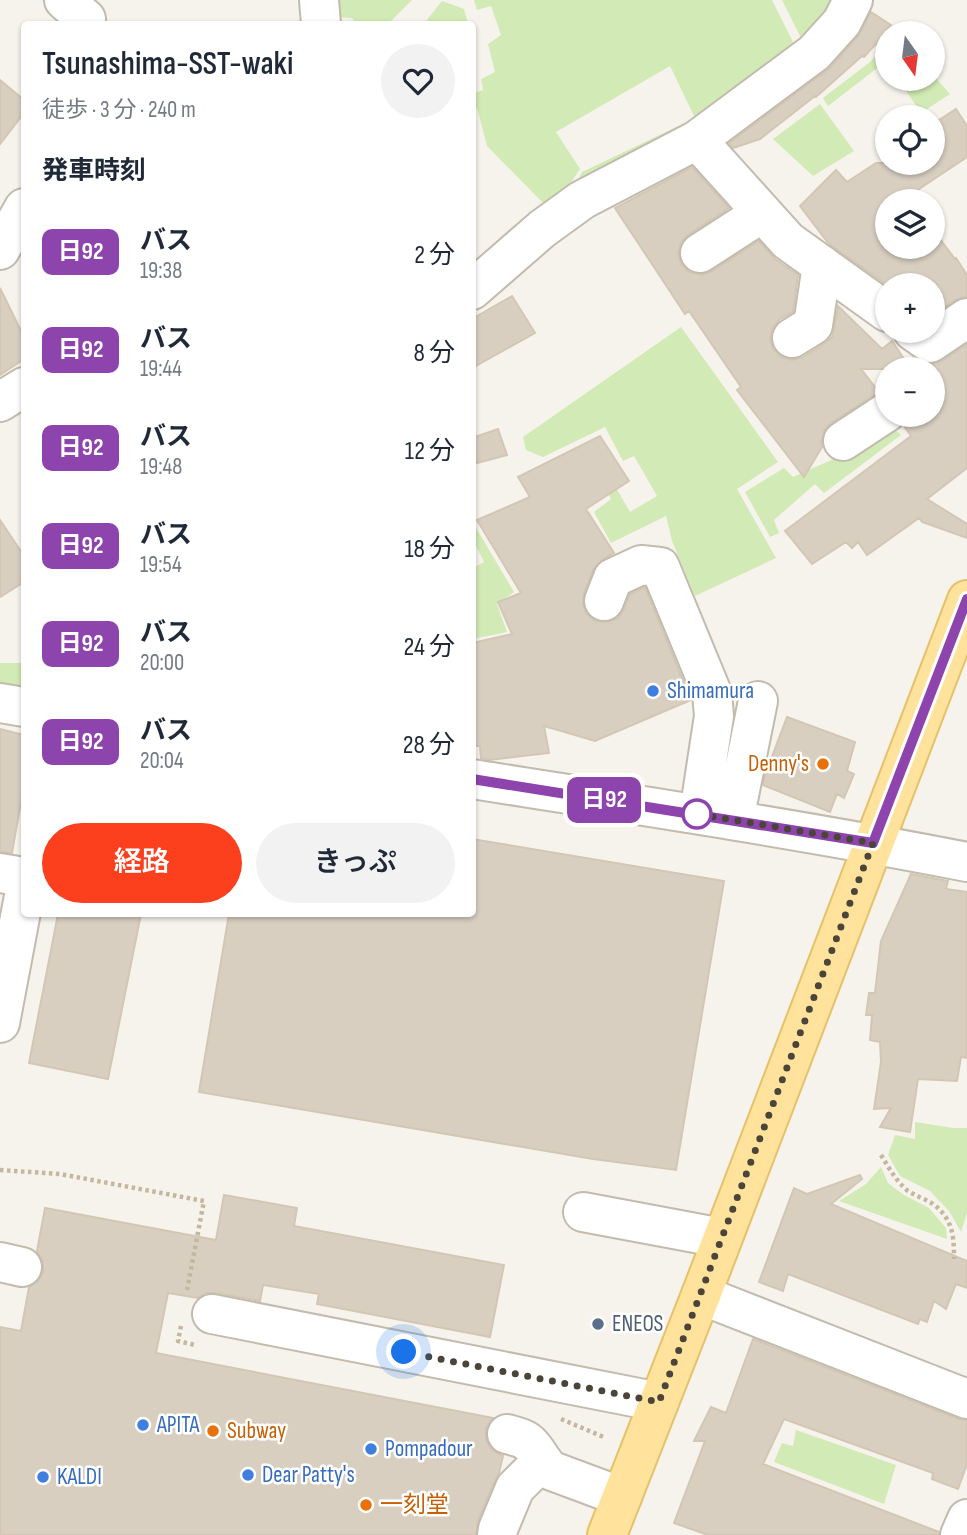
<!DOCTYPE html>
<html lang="ja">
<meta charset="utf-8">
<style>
body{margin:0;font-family:"Sofia Sans Condensed","Noto Sans JP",sans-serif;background:#f2f2f3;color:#1f2937;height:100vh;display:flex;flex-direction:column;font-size:26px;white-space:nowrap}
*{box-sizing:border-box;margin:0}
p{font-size:23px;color:#747a83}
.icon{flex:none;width:38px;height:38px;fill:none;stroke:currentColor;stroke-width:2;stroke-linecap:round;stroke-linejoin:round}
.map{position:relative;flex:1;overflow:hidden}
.panel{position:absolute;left:21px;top:21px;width:455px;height:896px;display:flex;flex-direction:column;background:#fff;border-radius:7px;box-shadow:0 2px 5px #0004}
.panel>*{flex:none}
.badge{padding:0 14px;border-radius:10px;font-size:24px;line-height:46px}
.needle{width:46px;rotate:166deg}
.controls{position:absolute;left:875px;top:21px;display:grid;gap:14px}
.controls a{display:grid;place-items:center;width:70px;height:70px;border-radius:50%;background:#fff;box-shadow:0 2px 5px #0004;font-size:35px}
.you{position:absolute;width:35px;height:35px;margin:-18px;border:5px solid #fff;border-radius:50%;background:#1a73e8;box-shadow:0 0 0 10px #1a73e833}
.map>.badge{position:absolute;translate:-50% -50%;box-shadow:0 0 0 4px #fff}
h2{padding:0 21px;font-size:26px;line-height:63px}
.round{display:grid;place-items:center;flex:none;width:74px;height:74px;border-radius:37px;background:#f2f2f3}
.overview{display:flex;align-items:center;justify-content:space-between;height:119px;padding:0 21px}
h1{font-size:33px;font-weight:600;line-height:52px}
.action{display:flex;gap:14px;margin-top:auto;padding:14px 21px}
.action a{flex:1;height:80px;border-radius:42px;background:#fc3f1d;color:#fff;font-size:28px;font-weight:600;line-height:80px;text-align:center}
.action a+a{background:#f2f2f3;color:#1f2937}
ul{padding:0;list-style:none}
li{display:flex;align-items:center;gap:21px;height:98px;padding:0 21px}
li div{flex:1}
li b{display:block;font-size:26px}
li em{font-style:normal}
li .badge{min-width:77px;font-weight:700;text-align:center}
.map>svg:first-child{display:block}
.green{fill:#d2eab5}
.building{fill:#d8cfc1;stroke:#d3c7b4;stroke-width:2}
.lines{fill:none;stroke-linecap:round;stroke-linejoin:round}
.minor-casing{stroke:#c2bbae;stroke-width:42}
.major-casing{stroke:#e6c16a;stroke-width:42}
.path{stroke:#c4b79f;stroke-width:4.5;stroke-dasharray:3.5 3.5;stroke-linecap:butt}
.minor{stroke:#fff;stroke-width:38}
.major{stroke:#ffe39c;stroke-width:38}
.line-casing{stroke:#fff;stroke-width:16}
.line{stroke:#8e44ad;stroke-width:10}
.walk{stroke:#4b4439;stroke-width:7;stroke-dasharray:0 12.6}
.shop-dot{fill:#3f7fe0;stroke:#fff;stroke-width:2.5}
.food-dot{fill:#e8710a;stroke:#fff;stroke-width:2.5}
.stop-dot{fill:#fff;stroke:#8e44ad;stroke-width:3.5}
.service-dot{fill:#5c6f8a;stroke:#fff;stroke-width:2.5}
.labels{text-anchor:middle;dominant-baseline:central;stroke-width:5;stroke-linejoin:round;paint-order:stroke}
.shop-label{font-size:23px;fill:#366cbe;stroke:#fff;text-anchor:start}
.food-label{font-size:23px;fill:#c56008;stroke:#fff;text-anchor:start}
.service-label{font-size:23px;fill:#4e5e75;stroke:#fff;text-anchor:start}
</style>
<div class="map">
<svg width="967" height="1535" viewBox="0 0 967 1535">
<rect width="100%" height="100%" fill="#f6f3ec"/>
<path class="green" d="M331 0H412L390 22 375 24H356L352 18 332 17Z
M474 0H772L799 54 697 122 670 66 556 132 580 169 559 200 547 207 487 146 477 108 473 109 472 94 483 90 481 79 495 72 488 44 501 35 491 6 477 10Z
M782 0H844L804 44Z
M442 1 464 9 468 24H430L426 21Z
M887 42V63L885 62 828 106 823 98 870 62Z
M933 75 950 94 921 113 898 79H933Z
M820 104 854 151 813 176 773 139Z
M689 121 691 127 570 198 582 172Z
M681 327 778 462 737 489 776 558 695 596 672 541 666 516 611 543 594 512 611 499 603 482 610 477 630 512 657 496 634 456 623 461 605 427 543 457 526 450 523 437Z
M891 425 901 435 824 493 815 484 774 520 779 533 770 537 745 492 784 468 793 477 847 453Z
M472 521 514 592 497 604 507 632 473 639V568L484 562 473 540Z
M0 663H24V688L0 684Z
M915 1122 953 1128H967V1213L961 1232 949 1211 930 1191 900 1176 888 1155 895 1135 915 1139Z
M881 1167 888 1183 904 1195 929 1208 946 1228 947 1239 839 1201 866 1184Z
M796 1430 896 1465 884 1504 774 1462 782 1443 793 1446Z"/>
<path class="building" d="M871 12 891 25 888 29 890 32 873 47 864 57 862 56 816 97 815 96 760 139 733 148 729 143 830 68 858 36Z
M0 80 24 100V113L0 144Z
M956 109 967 126V157L901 201H887V210L877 217 887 237V247H933V230L955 259 956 258 967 275V296L955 300 933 315V283L929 285H887L829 244 800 206 836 170 847 182 876 163H933V124Z
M692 167 729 208 688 235 681 242 678 253 681 264 689 272 702 275 712 271 759 241 775 259 798 275 793 312 780 319 773 327 770 338 773 349 781 357 792 360 803 357 825 343 832 337 834 329 838 306 882 349 892 341 911 369H861L879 392 831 423 824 431 821 442 822 447 804 477 737 390 741 387 689 311 685 314 615 208Z
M0 288 24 337V359L0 375Z
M512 296 535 333 472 368V319Z
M967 344V468L927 499 967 524V538L922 522 919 518 867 555 858 542 852 548 846 542 812 564 785 531 911 436 904 426 918 415H933V364L942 361Z
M498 429 507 455 477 463 472 451V438Z
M600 436 629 481 586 509 614 553 603 559 593 570 584 593 583 605 587 614 595 621 608 622 618 618 624 609 630 594 645 587 691 700 595 741 544 726 549 753 489 760 481 758 480 746H472V643L512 634 498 602 521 593 477 520 530 497 518 477Z
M0 520 24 556V582L0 597Z
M787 717 855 742 847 771 854 774 844 798 837 794 830 812 763 785 765 775Z
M0 729 24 735V785L12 853 0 852Z
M472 839 724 881 676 1170 593 1159 199 1092 229 914H472Z
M911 874 948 881 946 889 967 892V1058L961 1057 957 1081 918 1079 910 1132 880 1127 891 1108 874 1109 881 1062 880 1042 870 1040 872 1015H866L869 993H875L881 941Z
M58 914H141L108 1079 29 1063Z
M860 1175 862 1179 831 1204 967 1261V1288L956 1284 946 1309 934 1301 927 1322 920 1319 918 1324 788 1274 783 1291 759 1282 794 1188 807 1194Z
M224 1195 297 1208 294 1226 504 1265 490 1337 317 1304 319 1294 263 1285 260 1301 216 1293H206L198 1298 168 1293 156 1353 493 1418 486 1428V1440L492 1450 503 1456 499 1473 495 1480 478 1521 476 1535H0V1327L21 1331 29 1287 38 1281 43 1272V1261L37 1251 45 1208 216 1240Z
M753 1339 959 1419 967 1420V1464L958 1489 932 1479 933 1473 784 1419 763 1464 939 1532V1535H708L674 1523 705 1441H694L711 1407 726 1413Z"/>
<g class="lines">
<defs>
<path id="minor" d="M64 0 86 19
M319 0 321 24
M697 140 788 241 887 312
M0 250 24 208
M700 253 762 213
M472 290 542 229 582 200 697 140 814 53 842 22 853 0
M913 331 930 343 967 318
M792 338 813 325 822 265
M0 402 24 387
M843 441 887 412
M604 601 613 578 641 565 660 567 712 693 714 716 699 814
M0 703 24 707
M472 779C638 805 803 830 967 862
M734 820 758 701
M0 873 24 877
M0 1023 24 896
M583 1212 722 1238
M0 1262 22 1267
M701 1295 967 1399
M212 1314 659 1402
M507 1434C514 1436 524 1438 529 1443 538 1451 542 1464 552 1471L622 1497
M497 1535 498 1529 515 1488 542 1461
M960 1535 967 1519"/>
<path id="major" d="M607 1535 701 1295 967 600"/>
</defs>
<use href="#minor" class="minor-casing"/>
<use href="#major" class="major-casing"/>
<path class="path" d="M881 1155C889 1168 896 1181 908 1191 916 1196 925 1199 933 1204 953 1219 954 1236 954 1259
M0 1170 60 1174 204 1201 187 1290
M181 1326 178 1341 195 1345
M561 1419 606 1438"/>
<use href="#minor" class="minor"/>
<use href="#major" class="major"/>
</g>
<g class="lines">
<defs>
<path id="line" d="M472 779 873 843 967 599"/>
</defs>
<use href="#line" class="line-casing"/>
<use href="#line" class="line"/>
<path class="walk" d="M404 1352 659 1402 873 843 697 814"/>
</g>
<g class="shop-dot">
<circle cx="653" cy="691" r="7"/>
<circle cx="143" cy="1425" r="7"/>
<circle cx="371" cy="1449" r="7"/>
<circle cx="248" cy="1475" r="7"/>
<circle cx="43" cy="1477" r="7"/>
</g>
<g class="food-dot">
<circle cx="823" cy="764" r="7"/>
<circle cx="213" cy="1431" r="7"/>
<circle cx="366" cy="1505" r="7"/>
</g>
<circle class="stop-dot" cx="697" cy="814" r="14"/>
<circle class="service-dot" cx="598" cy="1324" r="7"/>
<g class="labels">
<g class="shop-label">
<text x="667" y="691">Shimamura</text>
<text x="157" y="1425">APITA</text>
<text x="385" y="1449">Pompadour</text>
<text x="262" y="1475">Dear Patty's</text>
<text x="57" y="1477">KALDI</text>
</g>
<g class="food-label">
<text x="809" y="764" text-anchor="end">Denny's</text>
<text x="227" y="1431">Subway</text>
<text x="380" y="1505">一刻堂</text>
</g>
<g class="service-label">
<text x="612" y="1324">ENEOS</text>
</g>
</g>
</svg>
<div class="controls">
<a><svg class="needle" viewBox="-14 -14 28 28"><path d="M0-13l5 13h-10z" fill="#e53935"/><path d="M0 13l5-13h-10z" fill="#747a83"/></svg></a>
<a><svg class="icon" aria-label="locate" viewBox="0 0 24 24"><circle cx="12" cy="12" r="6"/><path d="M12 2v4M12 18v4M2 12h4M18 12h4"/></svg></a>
<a><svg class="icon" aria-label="layers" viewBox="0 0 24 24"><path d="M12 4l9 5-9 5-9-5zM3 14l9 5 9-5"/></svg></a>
<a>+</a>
<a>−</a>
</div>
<div class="you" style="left:404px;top:1352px"></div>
<b class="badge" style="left:604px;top:800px;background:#8e44ad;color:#fff">日92</b>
<section class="panel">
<div class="overview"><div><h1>Tsunashima-SST-waki</h1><p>徒歩 · 3 分 · 240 m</p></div><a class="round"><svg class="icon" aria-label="heart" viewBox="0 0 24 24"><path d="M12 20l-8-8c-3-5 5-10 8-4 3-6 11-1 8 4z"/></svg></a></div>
<h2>発車時刻</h2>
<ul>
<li><span class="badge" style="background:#8e44ad;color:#fff">日92</span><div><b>バス</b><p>19:38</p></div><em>2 分</em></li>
<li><span class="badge" style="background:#8e44ad;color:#fff">日92</span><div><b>バス</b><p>19:44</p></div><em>8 分</em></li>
<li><span class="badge" style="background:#8e44ad;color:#fff">日92</span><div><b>バス</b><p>19:48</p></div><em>12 分</em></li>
<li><span class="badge" style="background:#8e44ad;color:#fff">日92</span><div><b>バス</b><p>19:54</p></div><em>18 分</em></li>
<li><span class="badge" style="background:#8e44ad;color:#fff">日92</span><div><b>バス</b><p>20:00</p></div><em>24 分</em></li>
<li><span class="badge" style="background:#8e44ad;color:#fff">日92</span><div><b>バス</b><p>20:04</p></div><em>28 分</em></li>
</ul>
<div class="action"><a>経路</a><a>きっぷ</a></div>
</section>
</div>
